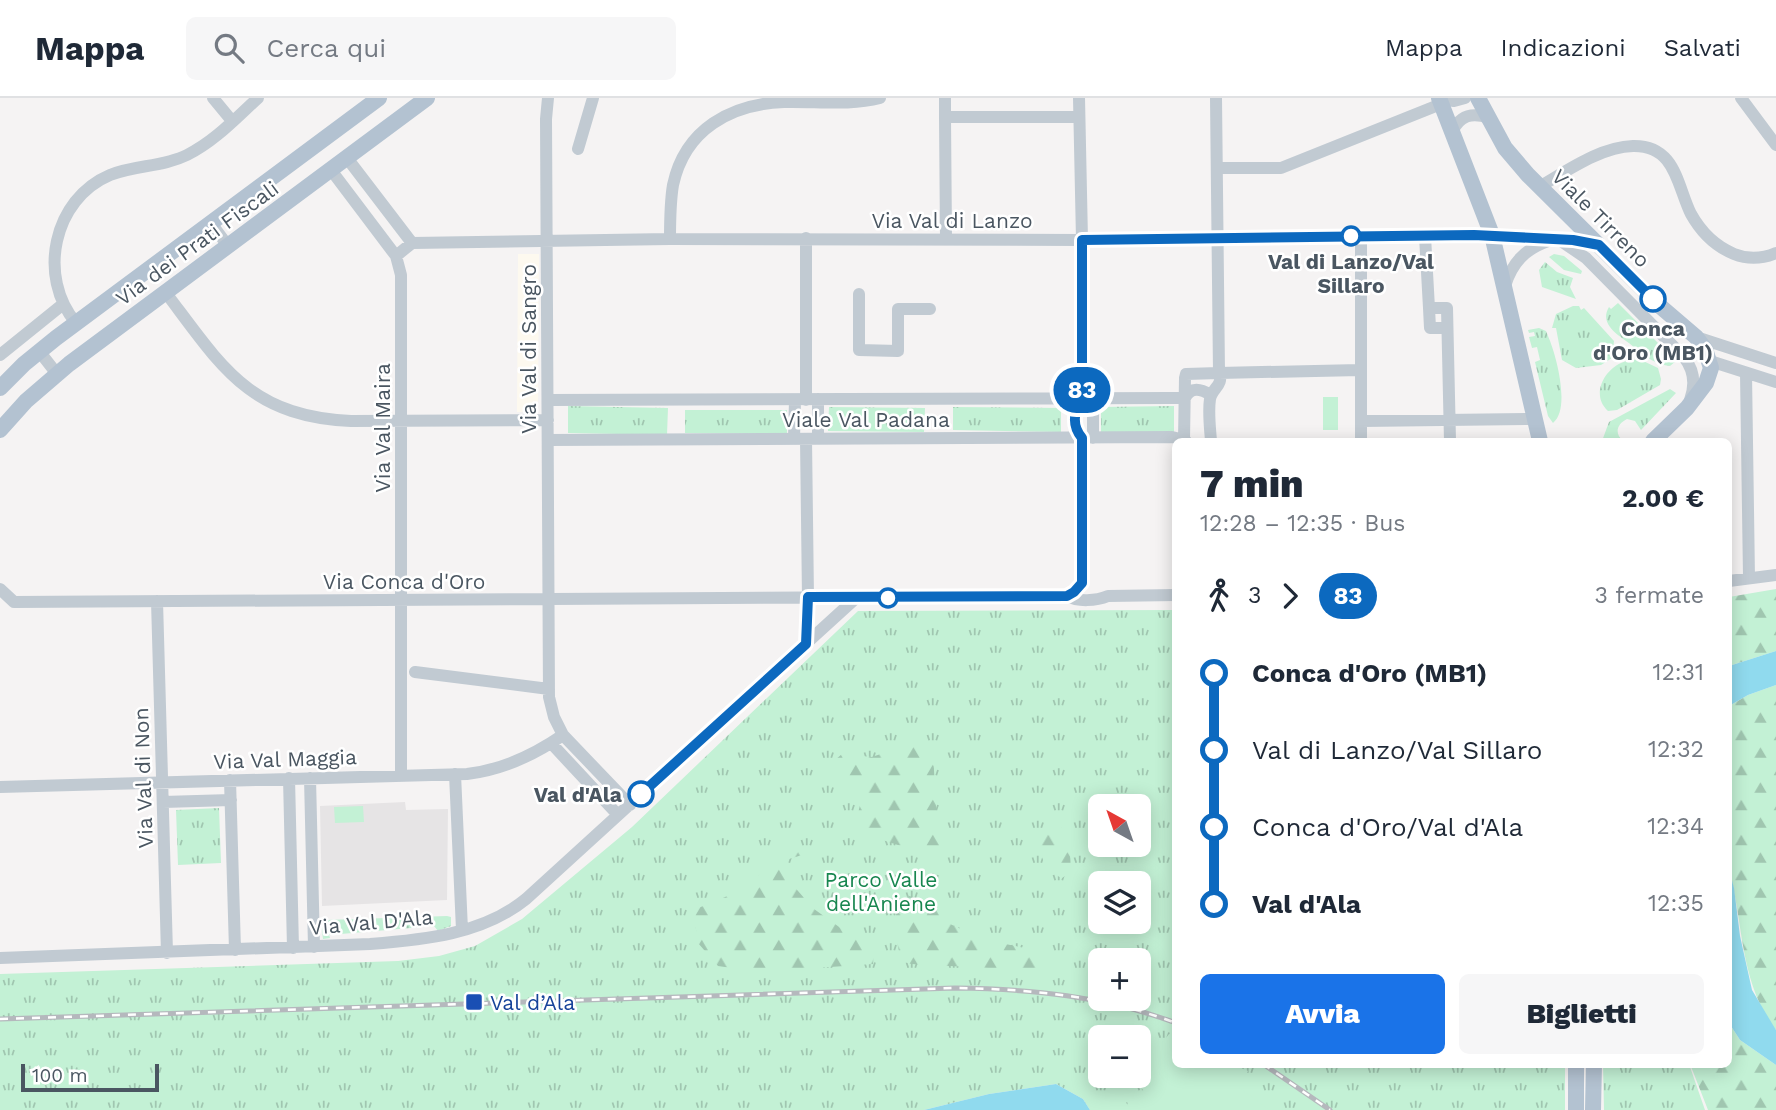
<!DOCTYPE html>
<html lang="it">
<meta charset="utf-8">
<style>
body{margin:0;font-family:"Work Sans",sans-serif;background:#f6f6f7;color:#1f2937;height:100vh;display:flex;flex-direction:column;font-size:26px;white-space:nowrap}
*{box-sizing:border-box;margin:0}
p{font-size:23px;color:#747a83}
.icon{flex:none;width:38px;height:38px;fill:none;stroke:currentColor;stroke-width:2;stroke-linecap:round;stroke-linejoin:round}
.map{position:relative;flex:1;overflow:hidden}
.panel{position:absolute;left:1172px;top:340px;width:560px;height:630px;display:flex;flex-direction:column;background:#fff;border-radius:10px;box-shadow:0 4px 18px #0003}
.panel>*{flex:none}
.badge{padding:0 14px;border-radius:23px;font-size:24px;line-height:46px}
.needle{width:46px;rotate:320deg}
.controls{position:absolute;left:1088px;top:696px;display:grid;gap:14px}
.controls a{display:grid;place-items:center;width:63px;height:63px;border-radius:10px;background:#fff;box-shadow:0 4px 18px #0003;font-size:35px}
.scale{position:absolute;left:21px;bottom:18px;width:138px;box-sizing:border-box;padding-left:7px;border:4px solid #4a5661;border-top:0;font-size:19px;line-height:24px;white-space:nowrap;color:#4a5661;-webkit-text-stroke:5px #fff;paint-order:stroke}
.map>.badge{position:absolute;translate:-50% -50%;box-shadow:0 0 0 4px #fff}
.legs{display:flex;align-items:center;gap:10px;height:77px;padding:0 28px;font-size:23px}
.legs p{margin-inline-start:auto}
.summary{display:flex;align-items:center;justify-content:space-between;height:119px;padding:0 28px}
h1{font-size:38px;font-weight:800;line-height:52px}
.primary-button{display:flex;gap:14px;margin-top:auto;padding:14px 28px}
.primary-button a{flex:1;height:80px;border-radius:10px;background:#1a73e8;color:#fff;font-size:28px;font-weight:800;line-height:80px;text-align:center}
.primary-button a+a{background:#f6f6f7;color:#1f2937}
ul{padding:0 28px;list-style:none}
li{display:flex;align-items:center;gap:24px;height:77px;font-size:26px}
li i{display:grid;place-items:center;width:10px;height:100%;margin:0 9px;background:currentColor}
li i::after{content:'';width:18px;height:18px;margin:-9px;border:5px solid;border-radius:50%;background:#fff}
li p{margin-inline-start:auto}
li:first-child i{background:linear-gradient(#0000 50%,currentColor 0)}
li:last-child i{background:linear-gradient(currentColor 50%,#0000 0)}
header{display:flex;align-items:center;gap:42px;box-sizing:border-box;height:98px;padding:0 35px;background:#fff;border-bottom:2px solid #e0e1e3}
header strong{font-size:33px}
nav{display:flex;gap:38px;margin-inline-start:auto;font-size:24px}
.search{width:490px;height:63px;background:#f6f6f7;display:flex;align-items:center;gap:18px;box-sizing:border-box;padding:0 24px;border-radius:10px;color:#747a83;font-size:26px}
.map>svg:first-child{display:block}
.commercial{fill:#fdf9ef}
.education{fill:#e6e4e5}
.grass{fill:url(#grass-tufts);fill-rule:evenodd}
.forest{fill:url(#forest-firs)}
.garden{fill:#c3f1d5}
.water{fill:#90daee}
.lines{fill:none;stroke-linecap:round;stroke-linejoin:round}
.minor{stroke:#c1cad2;stroke-width:12}
.major{stroke:#b3c2d1;stroke-width:16}
.rail-casing{stroke:#b5b8bd;stroke-width:5}
.rail{stroke:#fff;stroke-width:2.5;stroke-dasharray:8;stroke-linecap:butt}
.line-1-casing{stroke:#fff;stroke-width:16}
.line-1{stroke:#0c69bf;stroke-width:10}
.stop-1-dot{fill:#fff;stroke:#0c69bf;stroke-width:3.5}
.transit-dot{fill:#1a4fb4;stroke:#fff;stroke-width:2.5}
.labels{text-anchor:middle;dominant-baseline:central;stroke-width:5;stroke-linejoin:round;paint-order:stroke}
.street-label{font-size:21px;fill:#4a5661;stroke:#fff}
.stop-label{font-size:21px;font-weight:bold;fill:#4a5661;stroke:#fff}
.park-label{font-size:21px;fill:#17864f;stroke:#fff}
.transit-label{font-size:21px;fill:#164399;stroke:#fff;text-anchor:start}
</style>
<header>
<strong>Mappa</strong>
<div class="search"><svg class="icon" aria-label="search" viewBox="0 0 24 24"><circle cx="10" cy="10" r="6"/><path d="M15 15l6 6"/></svg>Cerca qui</div>
<nav><a>Mappa</a><a>Indicazioni</a><a>Salvati</a></nav>
</header>
<div class="map">
<svg width="1776" height="1012" viewBox="0 0 1776 1012">
<defs>
<pattern id="grass-tufts" width="24" height="20" patternUnits="userSpaceOnUse" patternTransform="scale(1.75)"><rect width="24" height="20" fill="#c3f1d5"/><path d="M3 7l-1-3M5 7V3M7 7l1-3M15 17l-1-3M17 17v-4M19 17l1-3" fill="none" stroke="#a0c6b0"/></pattern>
<pattern id="forest-firs" width="22" height="20" patternUnits="userSpaceOnUse" patternTransform="scale(1.75)"><rect width="22" height="20" fill="#c3f1d5"/><path d="M5 1l3.5 6h-7zM16 11l3.5 6h-7z" fill="#a0c6b0"/></pattern>
</defs>
<rect width="100%" height="100%" fill="#f5f3f3"/>
<path class="commercial" d="M518 156H539L538 314H517Z"/>
<path class="education" d="M405 704 406 712 448 711 447 802 322 808 320 708Z"/>
<path class="grass" d="M1554 156 1564 158 1582 173 1581 176 1564 172 1549 159Z
M1545 164 1557 174 1573 180 1570 189 1576 201 1542 189 1539 172Z
M1618 205 1676 263 1670 268C1657 267 1646 259 1636 251 1625 240 1597 229 1609 209L1611 211Z
M1573 208H1579L1581 212 1584 210 1614 243 1612 260 1601 267 1576 270 1562 262 1556 230H1552L1556 216Z
M1539 230 1546 233 1548 238C1556 256 1571 311 1553 325L1548 318 1535 264 1540 262 1537 249 1532 250 1529 239 1535 238 1534 234 1529 235 1528 232Z
M1639 261 1658 270 1661 281 1660 287 1617 312 1608 313C1591 298 1603 273 1621 265 1627 262 1633 262 1639 261Z
M1670 291 1676 295 1641 332 1635 323 1627 321C1617 326 1614 335 1623 343H1602L1609 324Z
M568 308 668 310 667 337 568 335Z
M1174 308V335H1101V309Z
M829 309 925 310 924 334 828 333Z
M953 309 1061 310V334L953 332Z
M685 312H787V336L685 335Z
M1176 512V966H1565V1012H1090L1083 1001 1056 986 989 996 924 1012H0V876L398 863 439 858 475 848 522 821 632 729 858 513ZM1101 709H1139V747H1101ZM1101 786H1139V824H1101ZM1101 863H1139V901H1101ZM1101 940H1139V978H1101Z
M219 710 221 765 178 767 176 712Z
M447 818 451 819V828L438 833 434 828 329 837 330 840 323 841 321 825 326 824V822Z
M1603 966H1689L1705 1012H1604Z"/>
<path class="forest" d="M1776 491V553L1729 568V499Z
M1776 587V932C1771 927 1768 920 1764 914 1740 869 1742 819 1729 771V608L1748 597Z
M909 646 924 649 933 655 937 725 946 745 944 751C917 756 881 744 858 729 855 717 862 708 861 695L836 675 835 662 842 656 872 659Z
M1059 728 1069 736 1071 774 1062 780C1042 771 1039 756 1040 735Z
M793 747 802 750V757L789 761 782 775 814 811 874 854 873 866 760 874 718 868 698 845 693 812C733 797 756 788 780 751Z
M909 798 934 805 950 826 985 842 1060 857 1062 864 1050 873 911 866 902 863C895 844 894 823 898 804Z
M1729 925 1740 942 1776 967V1012H1708L1690 966H1729Z"/>
<path class="garden" d="M1323 299H1338V332H1323Z
M363 708 364 724 335 725 334 709Z
M1139 936H1148L1163 944 1169 936 1176 939V966H1232L1248 973 1239 990 1270 1012H1157L1133 978H1139V940H1135Z
M1121 997 1131 1012H1105L1104 1010Z"/>
<path class="water" d="M1776 553V587L1748 597 1729 608V568Z
M1729 771 1734 790 1740 838 1752 892 1776 932V967L1740 942 1729 925Z
M1056 986 1083 1001 1090 1012H924L989 996Z"/>
<g class="lines">
<path class="minor" d="M213 0 232 23
M548 0 546 21 549 599 554 619 563 637 630 707
M1216 0 1219 275 1360 272
M1439 0 1454 3 1465 0
M1741 0 1776 47
M945 19V0
M1452 34C1460 17 1472 14 1489 20
M578 51 593 0
M347 60 412 145
M1217 70H1281L1441 6
M331 72 396 158 412 145
M1539 89C1567 73 1600 49 1633 48 1676 47 1677 88 1691 116 1701 134 1715 148 1734 156 1749 162 1762 161 1776 155
M211 125 228 148
M1425 138 1429 210H1447L1450 343
M806 140V302
M670 141C670 123 670 105 673 87 685 31 731 6 784 4 816 3 849 8 880 0
M946 141 945 19H1079
M1561 143 1586 160 1684 259C1694 272 1696 286 1690 302
M412 145 670 141 1082 142 1492 137 1573 142 1598 147
M396 158 401 177V677
M1505 188C1512 165 1525 151 1548 143
M166 195C222 269 249 318 351 323L548 322
M859 196V252L898 253V211H930
M1429 210 1430 230H1447
M76 225C37 179 53 101 110 77 135 67 163 69 187 57 215 43 236 20 258 0
M1696 239 1776 265
M39 253 57 276
M0 257 62 207
M1710 263 1776 284
M1746 275 1749 480
M1093 300V340
M818 301V341
M549 302 1171 300H1185C1191 288 1201 291 1211 297
M1361 323 1534 321
M794 341 795 302
M548 342 1172 339 1184 342
M1186 343 1184 342 1185 280 1186 276 1219 275C1224 287 1212 290 1210 301 1208 314 1210 330 1211 343
M1361 343V138
M1729 483 1776 477
M0 491 14 504 1067 498C1078 504 1096 503 1108 498L1176 497
M1067 498 1074 494 1082 485 1081 340C1068 322 1081 307 1082 288V142L1079 0
M157 503 167 855
M806 546 808 500 806 341
M415 574 549 591
M551 645 618 717
M455 676 462 832
M289 680 293 850
M310 680 314 849
M230 682 235 852
M0 689 467 676C502 672 534 657 563 637
M163 704 231 702
M0 860 370 846C424 842 483 836 526 801L856 500"/>
<path class="major" d="M1439 0 1492 137 1540 343
M1478 0 1505 50 1528 77 1661 209 1696 239 1705 251 1711 270 1706 285 1687 310 1653 343
M0 290 24 266 56 240 379 0
M0 332 26 303 69 266 427 0
M1576 1012V966
M1593 1012 1594 966"/>
<defs>
<path id="rail" d="M0 921 955 890C1031 891 1104 898 1176 925
M1263 966 1330 1012"/>
</defs>
<use href="#rail" class="rail-casing"/>
<use href="#rail" class="rail"/>
</g>
<g class="lines">
<defs>
<path id="line-1" d="M641 696 806 546 808 499 1067 498 1074 494 1082 485V340C1071 327 1074 313 1082 299V142L1474 137 1573 142 1599 147 1653 201"/>
</defs>
<use href="#line-1" class="line-1-casing"/>
<use href="#line-1" class="line-1"/>
</g>
<g class="stop-1-dot">
<circle cx="1351" cy="138" r="9"/>
<circle cx="1653" cy="201" r="12"/>
<circle cx="888" cy="500" r="9"/>
<circle cx="641" cy="696" r="12"/>
</g>
<rect class="transit-dot" x="465" y="895" width="18" height="18" rx="3.5"/>
<g class="labels">
<g class="street-label">
<text transform="translate(1601 120) rotate(45)">Viale Tirreno</text>
<text x="952" y="122">Via Val di Lanzo</text>
<text transform="translate(197 145) rotate(-36)">Via dei Prati Fiscali</text>
<text transform="translate(528 251) rotate(-90)">Via Val di Sangro</text>
<text x="866" y="321">Viale Val Padana</text>
<text transform="translate(382 330) rotate(-90)">Via Val Maira</text>
<text x="404" y="483">Via Conca d'Oro</text>
<text transform="translate(285 661) rotate(-2)">Via Val Maggia</text>
<text transform="translate(143 680) rotate(-92)">Via Val di Non</text>
<text transform="translate(371 824) rotate(-5)">Via Val D'Ala</text>
</g>
<g class="stop-label">
<text x="1351" y="163">Val di Lanzo/Val<tspan x="1351" dy="24">Sillaro</tspan></text>
<text x="1653" y="230">Conca<tspan x="1653" dy="24">d'Oro (MB1)</tspan></text>
<text x="622" y="696" text-anchor="end">Val d'Ala</text>
</g>
<g class="park-label">
<text x="881" y="781">Parco Valle<tspan x="881" dy="24">dell'Aniene</tspan></text>
</g>
<g class="transit-label">
<text x="490" y="904">Val d’Ala</text>
</g>
</g>
</svg>
<div class="controls">
<a><svg class="needle" viewBox="-14 -14 28 28"><path d="M0-13l5 13h-10z" fill="#e53935"/><path d="M0 13l5-13h-10z" fill="#747a83"/></svg></a>
<a><svg class="icon" aria-label="layers" viewBox="0 0 24 24"><path d="M12 4l9 5-9 5-9-5zM3 14l9 5 9-5"/></svg></a>
<a>+</a>
<a>−</a>
</div>
<div class="scale">100 m</div>
<b class="badge" style="left:1082px;top:292px;background:#0c69bf;color:#fff">83</b>
<section class="panel">
<div class="summary"><div><h1>7 min</h1><p>12:28 – 12:35 · Bus</p></div><b>2.00 €</b></div>
<div class="legs"><svg class="icon" aria-label="walk" viewBox="0 0 24 24"><circle cx="13" cy="4" r="2"/><path d="M13 8l-2 6 4 7M11 14l-3 7M7 12l3-4h3l4 4"/></svg>3<svg class="icon" aria-label="forward" viewBox="0 0 24 24"><path d="M9 5l7 7-7 7"/></svg><b class="badge" style="background:#0c69bf;color:#fff">83</b><p>3 fermate</p></div>
<ul>
<li><i style="color:#0c69bf"></i><b>Conca d'Oro (MB1)</b><p>12:31</p></li>
<li><i style="color:#0c69bf"></i><span>Val di Lanzo/Val Sillaro</span><p>12:32</p></li>
<li><i style="color:#0c69bf"></i><span>Conca d'Oro/Val d'Ala</span><p>12:34</p></li>
<li><i style="color:#0c69bf"></i><b>Val d'Ala</b><p>12:35</p></li>
</ul>
<div class="primary-button"><a>Avvia</a><a>Biglietti</a></div>
</section>
</div>
